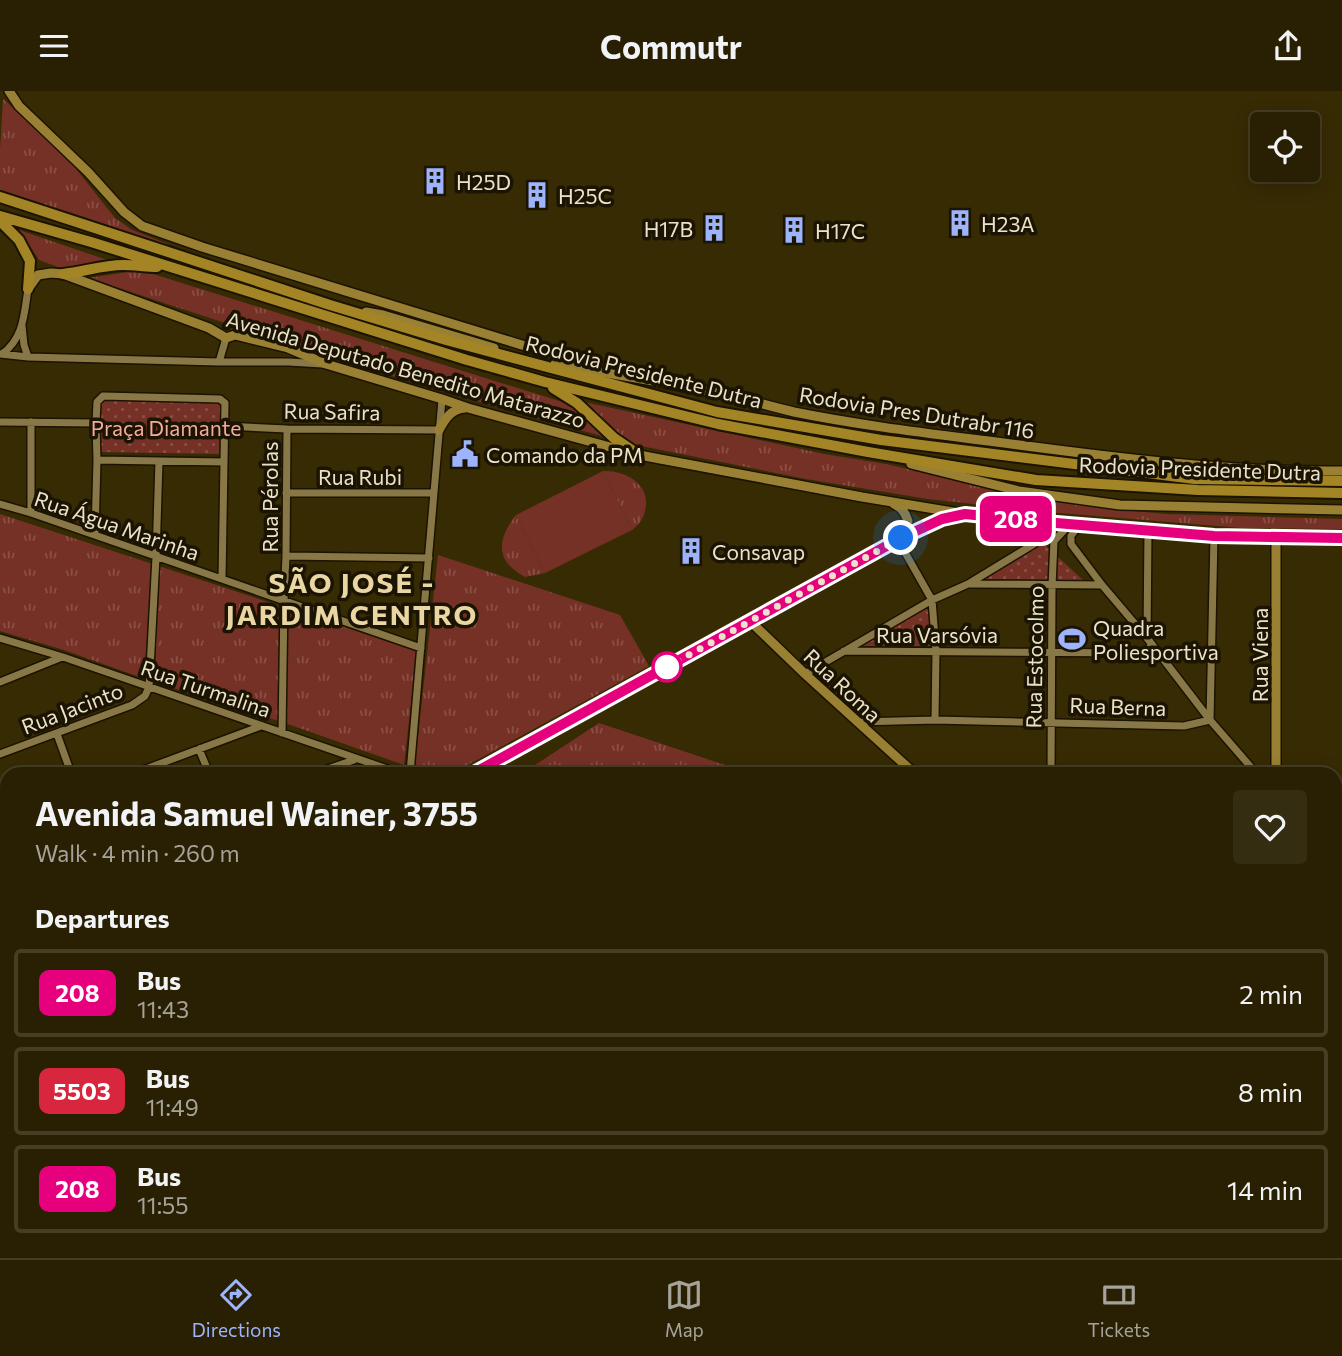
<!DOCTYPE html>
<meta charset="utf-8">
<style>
body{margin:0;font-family:Commissioner,sans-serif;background:#352d12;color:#f1f3f6;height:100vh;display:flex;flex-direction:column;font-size:26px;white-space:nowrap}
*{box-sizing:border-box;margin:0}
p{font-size:23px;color:#a5a39a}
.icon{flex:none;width:38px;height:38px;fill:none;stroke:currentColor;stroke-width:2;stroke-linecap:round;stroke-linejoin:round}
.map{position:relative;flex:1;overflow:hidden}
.details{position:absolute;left:0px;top:676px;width:1342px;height:492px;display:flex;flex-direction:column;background:#292003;border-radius:21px 21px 0 0;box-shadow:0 4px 18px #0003,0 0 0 2px #453e25}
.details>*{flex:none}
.badge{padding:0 14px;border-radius:10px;font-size:24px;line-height:46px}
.buttons{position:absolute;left:1250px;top:21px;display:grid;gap:14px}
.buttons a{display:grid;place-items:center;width:70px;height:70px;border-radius:7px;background:#292003;box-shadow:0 4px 18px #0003,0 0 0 2px #453e25;font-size:35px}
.you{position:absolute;width:35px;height:35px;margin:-18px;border:5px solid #fff;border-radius:50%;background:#1a73e8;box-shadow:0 0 0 10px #1a73e833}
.map>.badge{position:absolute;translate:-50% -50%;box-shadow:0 0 0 4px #fff}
h2{padding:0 35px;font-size:26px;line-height:63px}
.round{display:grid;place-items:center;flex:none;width:74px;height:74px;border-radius:7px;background:#352d12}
.head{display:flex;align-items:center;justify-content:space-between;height:119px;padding:0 35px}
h1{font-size:33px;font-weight:700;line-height:52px}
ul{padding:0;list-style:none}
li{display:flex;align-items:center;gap:21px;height:88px;margin:0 14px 10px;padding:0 21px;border:4px solid #453e25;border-radius:7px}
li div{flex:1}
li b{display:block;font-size:26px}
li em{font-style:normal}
li .badge{min-width:77px;font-weight:700;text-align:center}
header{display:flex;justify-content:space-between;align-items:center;height:91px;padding:0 35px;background:#292003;font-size:32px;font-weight:700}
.menu{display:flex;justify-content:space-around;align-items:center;height:98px;border-top:2px solid #453e25;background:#292003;font-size:19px;color:#a5a39a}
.menu a{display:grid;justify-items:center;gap:4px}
.menu .current{color:#9db4fd}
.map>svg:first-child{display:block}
.grass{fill:url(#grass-tufts)}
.park{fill:url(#park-dots)}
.pitch{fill:#763127}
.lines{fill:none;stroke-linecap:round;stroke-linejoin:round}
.stream{stroke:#1a8797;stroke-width:2}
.minor-casing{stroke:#1c1300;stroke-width:10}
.major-casing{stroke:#1c1300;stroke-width:12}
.highway-casing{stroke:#1c1300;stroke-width:14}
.minor{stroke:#897847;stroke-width:7}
.major{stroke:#998033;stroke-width:9}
.highway{stroke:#a38526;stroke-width:10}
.line-casing{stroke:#fff;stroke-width:16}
.line{stroke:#e6007e;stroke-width:10}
.walk{stroke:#ece2c9;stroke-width:7;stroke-dasharray:0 12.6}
.stop-dot{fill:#fff;stroke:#e6007e;stroke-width:3.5}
.labels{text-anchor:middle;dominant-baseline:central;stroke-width:7;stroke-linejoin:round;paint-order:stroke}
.poi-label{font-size:21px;fill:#ece2c9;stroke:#1b1402;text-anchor:start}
.street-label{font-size:21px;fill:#ece2c9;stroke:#1b1402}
.park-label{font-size:21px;fill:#f4ab9e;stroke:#1b1402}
.district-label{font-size:28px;font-weight:bold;letter-spacing:2px;fill:#e9d6a2;stroke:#1b1402}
</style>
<header><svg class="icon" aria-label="menu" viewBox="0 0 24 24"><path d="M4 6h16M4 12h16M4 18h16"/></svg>Commutr<svg class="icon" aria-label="share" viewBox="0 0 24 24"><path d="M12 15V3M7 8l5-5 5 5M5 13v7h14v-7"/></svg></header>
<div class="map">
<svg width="1342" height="1167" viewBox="0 0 1342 1167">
<defs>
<pattern id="grass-tufts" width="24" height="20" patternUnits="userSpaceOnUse" patternTransform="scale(1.75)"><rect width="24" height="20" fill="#763127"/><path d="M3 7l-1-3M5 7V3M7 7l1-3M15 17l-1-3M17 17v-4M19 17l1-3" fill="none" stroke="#8a4f45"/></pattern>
<pattern id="park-dots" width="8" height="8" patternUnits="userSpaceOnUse" patternTransform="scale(1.75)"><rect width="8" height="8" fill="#763127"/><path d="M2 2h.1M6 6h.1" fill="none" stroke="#8a4f45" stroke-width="1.8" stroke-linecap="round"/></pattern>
</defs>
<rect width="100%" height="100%" fill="#372b04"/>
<path class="grass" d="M3 8 65 64 115 127 132 139 168 153 171 157 0 99V59Z
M19 139 113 171 69 178 58 176 39 169Z
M134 180 153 183 559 310 572 315 602 345C429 299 259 244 89 187Z
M584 311 824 363 886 373 1009 401 1069 412 1112 418 1166 423 1342 428V438L1242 437 1036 420 928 408 806 388 636 354 620 348Z
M603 380C626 379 652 394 645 420 643 428 639 434 632 439Z
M0 423 417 560 404 674 285 632 148 589 64 559 0 540Z
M516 424 545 482 525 486C520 483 515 480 511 476 494 460 504 439 516 424Z
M438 464 620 524 649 575 453 682H414Z
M599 632 749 682H523Z
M1335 901 1342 903V991L1335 989Z"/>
<path class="park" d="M100 306 222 311V363L101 361Z
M1037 455H1046L1084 490 981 488Z
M929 512 934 555H857Z"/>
<path class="pitch" d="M603 380 632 439 545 482 516 424Z"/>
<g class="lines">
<path class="stream" d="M1335 1149 1342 1145
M1304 1167 1315 1160"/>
<defs>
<path id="minor" d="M22 235 24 254 28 266
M0 263 28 266 219 271H289L322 273
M2 263C24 247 24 223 28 198
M219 271 226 247
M0 331 96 332
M31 331V422
M225 335 287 338 439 339
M97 369 224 371
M286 402H434
M0 413 31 422 421 557
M1044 431 1054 450 1052 495 1051 682
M1079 434 1071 445V453L1102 494 1147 547 1210 629 1256 682
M95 444 97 369 96 332 97 311 103 305 220 308 225 312 222 488
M898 449 932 509 936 560 935 629
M1054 450 1070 433
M286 465 429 467
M970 493 1102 494
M0 547 63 566 399 682
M1147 547 1148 439
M844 560 1142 562 1149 559 1151 553
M805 583 932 509 968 493 1034 453
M0 591 62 566
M857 631 935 629 1184 635 1210 629 1214 445
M282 642 284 510 286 465 287 338
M57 643 71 682
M199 658 209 682
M0 663 132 614 145 605 149 596 156 466 159 370
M135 682 261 635
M316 682 354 669
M410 682 442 308
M0 734 7 731
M0 800 7 797
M0 1044 7 1039
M0 1070 7 1081
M1335 1107 1342 1117
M0 1122 7 1118
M289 1160 291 1167
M438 1160 464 1167
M704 1160 705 1167
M786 1160 788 1167
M52 1167 63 1160
M575 1167 577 1160
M896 1167 899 1160
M1123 1167 1126 1160"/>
<path id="major" d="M9 0 19 15 88 81 124 121 142 135 202 156 587 274
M28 198 38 184 51 182 63 183 209 237 226 247 235 244 288 257 326 273 442 308 468 317 639 364 862 406 965 423 1044 431 1214 445 1342 447
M366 221 383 224 494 257
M555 273C609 283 663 291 717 302 743 307 768 315 794 321 863 335 934 343 1004 352 1116 367 1229 381 1342 380
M439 339C445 328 451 318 465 317
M911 373 1019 400 1120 414 1342 419
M894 413C902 417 905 421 908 430L901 447
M1276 446V682
M750 530 805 583 914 682
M474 682 901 447 942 428 960 424
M1335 775 1342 783
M1335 867 1342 869
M0 876 7 873
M0 897 7 894
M0 990 7 996
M183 1160 190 1167
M359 1167 361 1160"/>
<path id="highway" d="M0 106 330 214 446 249 717 321 881 349 1195 388 1342 390
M0 125 91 151 467 269 545 291 718 333 868 361 1036 389 1198 399 1342 402
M0 130 19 149 30 170 28 198
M63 183C83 181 103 174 123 174 135 174 146 176 157 176
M553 297 577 312 614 347 639 364
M1335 1134 1342 1130
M1276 1167 1288 1160
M1337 1167 1342 1164"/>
</defs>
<use href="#minor" class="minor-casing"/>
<use href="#major" class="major-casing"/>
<use href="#highway" class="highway-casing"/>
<use href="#minor" class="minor"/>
<use href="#major" class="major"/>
<use href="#highway" class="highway"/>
</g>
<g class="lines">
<defs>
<path id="line" d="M474 682 901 447 942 428 965 423 1044 431 1214 445 1342 447"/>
</defs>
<use href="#line" class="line-casing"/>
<use href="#line" class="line"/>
<path class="walk" d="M667 576 901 447"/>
</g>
<defs>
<symbol id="building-bare" viewBox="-9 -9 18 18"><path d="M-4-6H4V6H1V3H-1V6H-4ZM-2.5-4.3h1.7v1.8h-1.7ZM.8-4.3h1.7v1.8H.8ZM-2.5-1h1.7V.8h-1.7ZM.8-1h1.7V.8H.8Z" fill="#9db4fd" stroke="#1b1402" stroke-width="2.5" paint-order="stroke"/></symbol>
<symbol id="civic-bare" viewBox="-9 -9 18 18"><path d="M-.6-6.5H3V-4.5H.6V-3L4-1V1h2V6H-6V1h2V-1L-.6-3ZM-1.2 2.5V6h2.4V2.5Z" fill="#9db4fd" stroke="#1b1402" stroke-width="2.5" paint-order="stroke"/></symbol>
<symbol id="stadium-bare" viewBox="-9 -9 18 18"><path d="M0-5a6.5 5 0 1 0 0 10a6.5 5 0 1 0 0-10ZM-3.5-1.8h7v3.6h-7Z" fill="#9db4fd" stroke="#1b1402" stroke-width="2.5" paint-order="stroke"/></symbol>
</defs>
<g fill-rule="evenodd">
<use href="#building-bare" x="416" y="71" width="38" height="38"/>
<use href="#building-bare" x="518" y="85" width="38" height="38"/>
<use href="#building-bare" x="941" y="113" width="38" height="38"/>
<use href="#building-bare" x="695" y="118" width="38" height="38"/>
<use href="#building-bare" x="775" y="120" width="38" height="38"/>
<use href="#civic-bare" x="446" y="344" width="38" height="38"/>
<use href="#building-bare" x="672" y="441" width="38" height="38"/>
<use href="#stadium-bare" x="1053" y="529" width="38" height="38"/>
</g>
<circle class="stop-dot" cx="667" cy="576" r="14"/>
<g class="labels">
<g class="poi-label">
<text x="456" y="90">H25D</text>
<text x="558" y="104">H25C</text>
<text x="981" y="132">H23A</text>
<text x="693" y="137" text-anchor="end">H17B</text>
<text x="815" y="139">H17C</text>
<text x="486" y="363">Comando da PM</text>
<text x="712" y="460">Consavap</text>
<text x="1093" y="536">Quadra<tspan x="1093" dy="24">Poliesportiva</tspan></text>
</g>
<g class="street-label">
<text transform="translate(406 278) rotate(16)">Avenida Deputado Benedito Matarazzo</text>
<text transform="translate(644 280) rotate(14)">Rodovia Presidente Dutra</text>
<text transform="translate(332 320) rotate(1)">Rua Safira</text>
<text transform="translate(917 321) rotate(9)">Rodovia Pres Dutrabr 116</text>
<text transform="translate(1200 377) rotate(2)">Rodovia Presidente Dutra</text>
<text x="360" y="385">Rua Rubi</text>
<text transform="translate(269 406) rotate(-90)">Rua Pérolas</text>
<text transform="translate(117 434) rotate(19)">Rua Água Marinha</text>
<text x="937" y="543">Rua Varsóvia</text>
<text transform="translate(1259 564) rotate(-90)">Rua Viena</text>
<text transform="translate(1034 566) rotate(-89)">Rua Estocolmo</text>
<text transform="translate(843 594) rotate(43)">Rua Roma</text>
<text transform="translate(206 597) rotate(19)">Rua Turmalina</text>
<text transform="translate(1118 615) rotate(2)">Rua Berna</text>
<text transform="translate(72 617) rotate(-21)">Rua Jacinto</text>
</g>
<g class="park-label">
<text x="166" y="336">Praça Diamante</text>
</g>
<g class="district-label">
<text x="352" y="491">SÃO JOSÉ -<tspan x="352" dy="32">JARDIM CENTRO</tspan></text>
</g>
</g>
</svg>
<div class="buttons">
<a><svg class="icon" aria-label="locate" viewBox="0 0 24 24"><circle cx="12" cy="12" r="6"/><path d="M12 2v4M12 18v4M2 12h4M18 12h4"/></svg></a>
</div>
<div class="you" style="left:901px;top:447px"></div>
<b class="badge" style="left:1016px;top:428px;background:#e6007e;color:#fff">208</b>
<section class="details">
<div class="head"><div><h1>Avenida Samuel Wainer, 3755</h1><p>Walk · 4 min · 260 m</p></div><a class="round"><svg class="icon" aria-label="heart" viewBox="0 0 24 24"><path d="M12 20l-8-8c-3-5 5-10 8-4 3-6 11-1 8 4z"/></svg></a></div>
<h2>Departures</h2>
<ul>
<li><span class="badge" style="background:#e6007e;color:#fff">208</span><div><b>Bus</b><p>11:43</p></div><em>2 min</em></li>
<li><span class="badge" style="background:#d7263d;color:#fff">5503</span><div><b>Bus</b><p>11:49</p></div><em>8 min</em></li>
<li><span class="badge" style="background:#e6007e;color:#fff">208</span><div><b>Bus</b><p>11:55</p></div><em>14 min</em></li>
</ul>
</section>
</div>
<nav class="menu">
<a class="current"><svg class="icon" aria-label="directions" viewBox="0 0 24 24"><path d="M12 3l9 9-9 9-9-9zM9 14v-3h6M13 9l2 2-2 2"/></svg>Directions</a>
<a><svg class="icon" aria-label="map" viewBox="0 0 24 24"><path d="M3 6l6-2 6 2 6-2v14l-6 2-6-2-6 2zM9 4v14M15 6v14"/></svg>Map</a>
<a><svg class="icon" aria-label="tickets" viewBox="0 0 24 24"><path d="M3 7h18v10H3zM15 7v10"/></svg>Tickets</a>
</nav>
